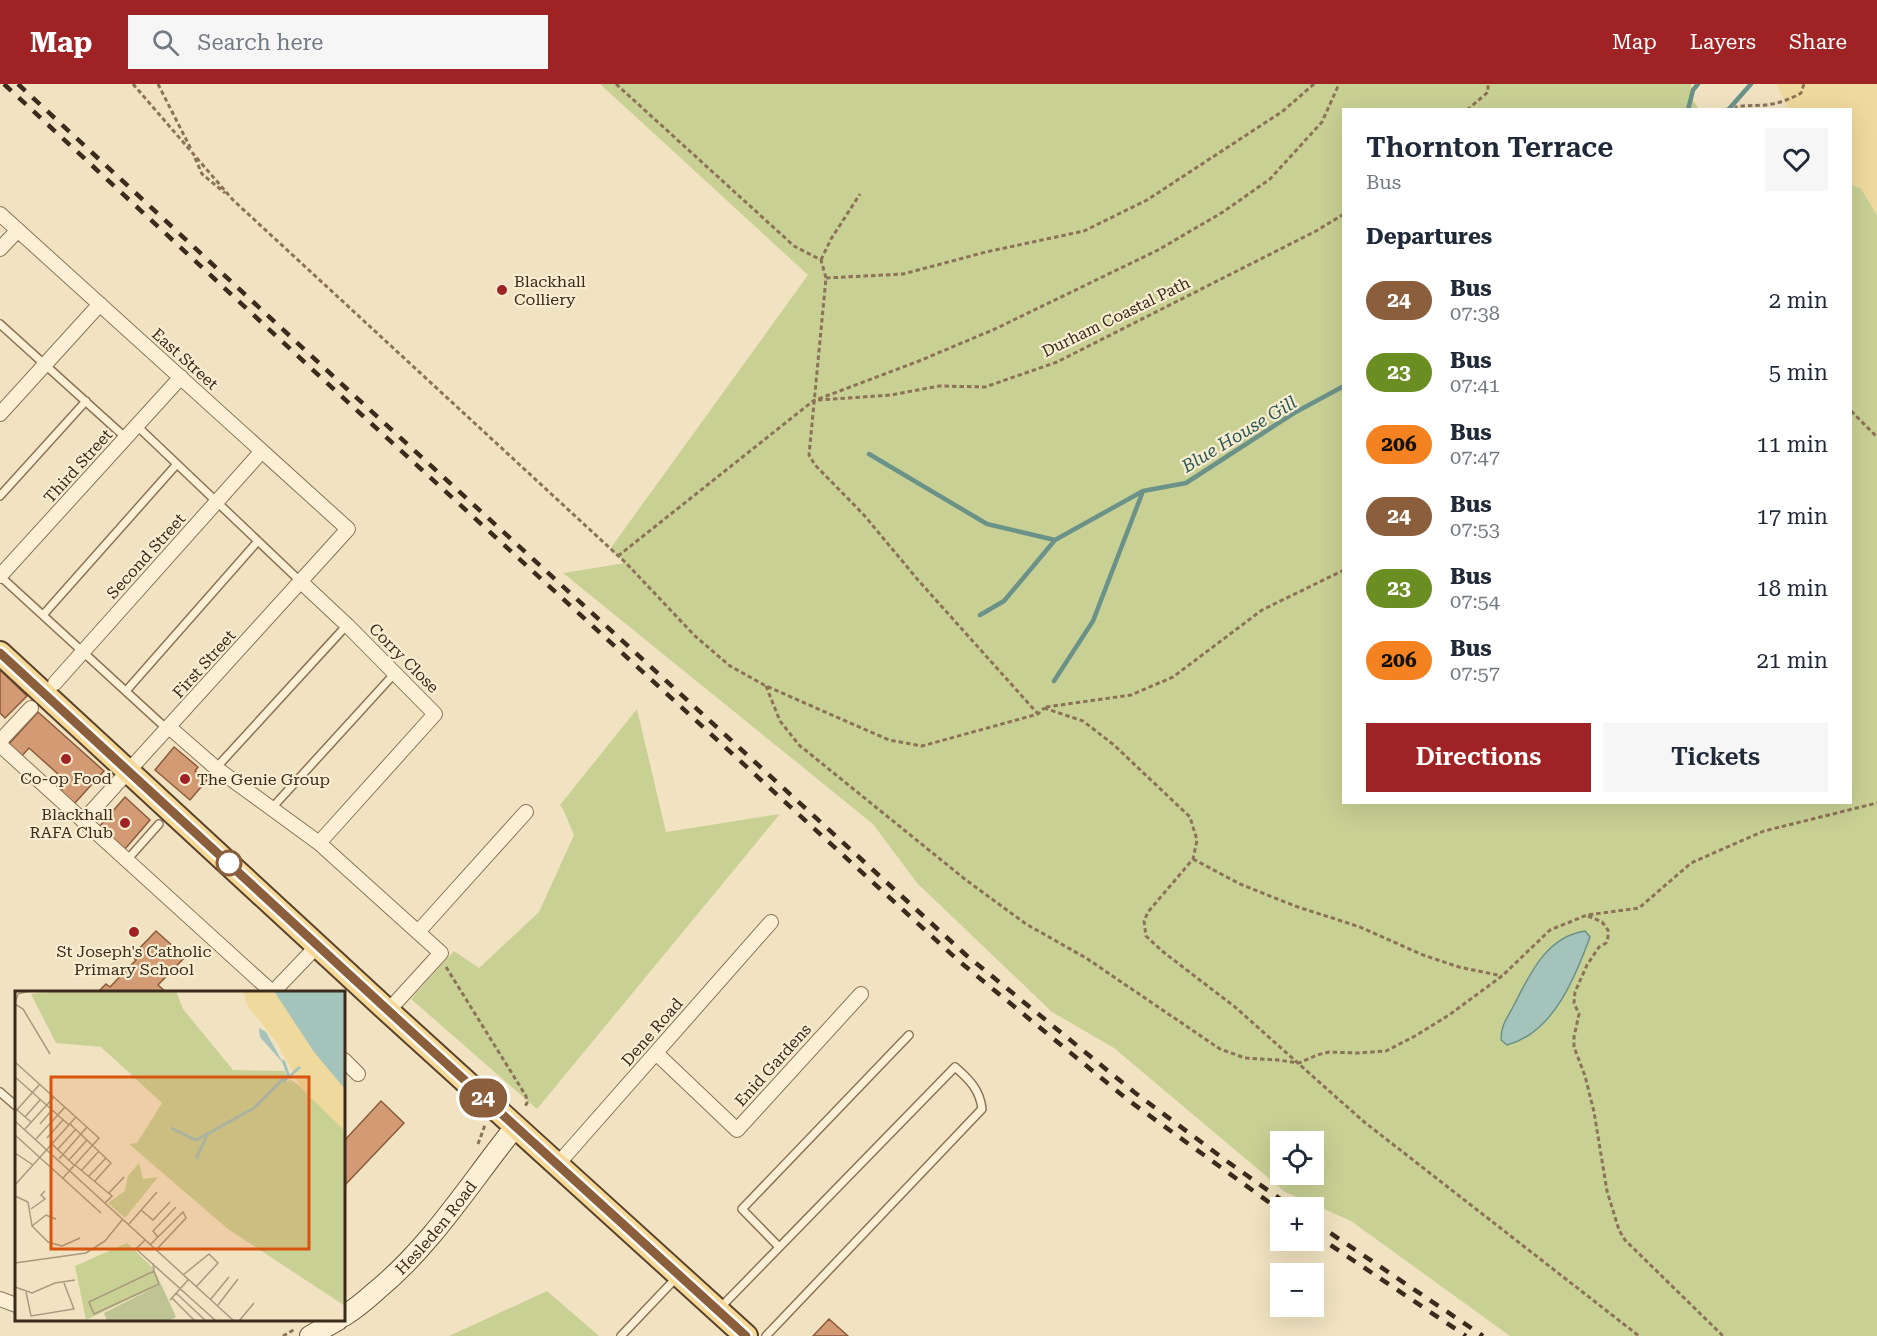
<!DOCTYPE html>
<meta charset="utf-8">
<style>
body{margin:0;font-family:"Roboto Serif",serif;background:#f6f6f7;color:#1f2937;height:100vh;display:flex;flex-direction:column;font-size:22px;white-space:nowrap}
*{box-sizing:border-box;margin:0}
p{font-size:20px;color:#747a83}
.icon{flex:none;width:33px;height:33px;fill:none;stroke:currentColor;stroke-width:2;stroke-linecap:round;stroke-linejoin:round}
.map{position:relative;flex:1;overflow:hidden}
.side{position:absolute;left:1342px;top:24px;width:510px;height:696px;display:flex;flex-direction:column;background:#fff;border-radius:0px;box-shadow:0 6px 24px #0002}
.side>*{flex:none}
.badge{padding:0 12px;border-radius:20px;font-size:21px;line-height:39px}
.tools{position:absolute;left:1270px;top:1047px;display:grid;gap:12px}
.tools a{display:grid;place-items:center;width:54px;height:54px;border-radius:0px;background:#fff;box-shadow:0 6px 24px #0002;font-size:30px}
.map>.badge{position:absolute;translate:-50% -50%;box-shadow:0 0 0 3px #fff}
h2{padding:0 24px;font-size:22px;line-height:54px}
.round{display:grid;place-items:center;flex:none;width:63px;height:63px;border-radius:0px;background:#f6f6f7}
.summary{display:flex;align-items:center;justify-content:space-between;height:102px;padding:0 24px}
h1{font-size:28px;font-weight:600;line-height:45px}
.action{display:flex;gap:12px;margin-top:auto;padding:12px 24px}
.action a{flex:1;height:69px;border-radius:0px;background:#9f2324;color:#fff;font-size:24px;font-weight:600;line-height:69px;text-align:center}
.action a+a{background:#f6f6f7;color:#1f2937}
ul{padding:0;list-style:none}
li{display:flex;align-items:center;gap:18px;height:72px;padding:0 24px}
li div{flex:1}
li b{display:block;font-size:22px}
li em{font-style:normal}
li .badge{min-width:66px;font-weight:700;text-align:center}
header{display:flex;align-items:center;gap:36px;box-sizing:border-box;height:84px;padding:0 30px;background:#9f2324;color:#fff}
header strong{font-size:28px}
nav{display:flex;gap:33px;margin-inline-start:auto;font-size:21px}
.search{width:420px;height:54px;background:#f6f6f7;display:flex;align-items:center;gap:15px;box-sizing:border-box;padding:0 21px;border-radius:0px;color:#747a83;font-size:22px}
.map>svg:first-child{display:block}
.green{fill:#c9d094;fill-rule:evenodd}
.sand{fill:#efd99c}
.water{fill:#a4c3ba;stroke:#6a9288;stroke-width:1.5}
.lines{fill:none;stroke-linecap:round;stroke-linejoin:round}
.stream{stroke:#6a9288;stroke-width:4.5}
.building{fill:#d29b74;stroke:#8c5b3b;stroke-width:1.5}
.lane-casing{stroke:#8c7357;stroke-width:10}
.street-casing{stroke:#8c7357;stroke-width:16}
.secondary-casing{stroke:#6d543a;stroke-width:22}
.primary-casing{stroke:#59412c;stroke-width:26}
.path{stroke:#8c7357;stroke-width:3;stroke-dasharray:4.5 3;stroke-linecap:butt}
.lane{stroke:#fbf0d5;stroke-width:7}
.street{stroke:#fbf0d5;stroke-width:14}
.secondary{stroke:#fbf0d5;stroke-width:20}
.primary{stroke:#f7d996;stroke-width:22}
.rail{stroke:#3a2b1c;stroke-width:4.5;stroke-dasharray:10 10;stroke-linecap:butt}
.line-casing{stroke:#fff;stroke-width:14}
.line{stroke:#8b5e3c;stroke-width:9}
.poi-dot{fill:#9f2324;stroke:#f8edd1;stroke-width:2}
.stop-dot{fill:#fff;stroke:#8b5e3c;stroke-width:3}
.labels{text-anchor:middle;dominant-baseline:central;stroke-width:4.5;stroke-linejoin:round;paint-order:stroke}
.poi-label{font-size:16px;fill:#3a2b1c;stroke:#f8edd1;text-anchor:start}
.street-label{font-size:16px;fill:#3a2b1c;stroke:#f8edd1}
.water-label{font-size:18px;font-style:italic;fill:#2b5b58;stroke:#f8edd1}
.inset-river{fill:none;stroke:#a4c3ba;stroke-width:3}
.inset-road{fill:none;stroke:#a8997f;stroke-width:1.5}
.view{fill:#d7540e;fill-opacity:0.15;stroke:#d7540e;stroke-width:3}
.inset-edge{fill:none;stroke:#3a2b1c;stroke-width:3}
</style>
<header>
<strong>Map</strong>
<div class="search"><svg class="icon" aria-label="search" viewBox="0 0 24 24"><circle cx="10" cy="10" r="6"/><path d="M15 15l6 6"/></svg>Search here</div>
<nav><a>Map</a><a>Layers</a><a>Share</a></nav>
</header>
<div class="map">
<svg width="1877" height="1252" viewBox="0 0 1877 1252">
<rect width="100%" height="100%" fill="#f1e3c1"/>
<path class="green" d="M600 0H1691L1692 15 1699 25 1344 26V718H1851V101L1861 104 1877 131V1252H1510L1351 1137 1285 1108 1114 964 1052 928 917 799 873 740 563 489 625 479 610 465 808 191ZM1281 1058H1314V1090H1281Z
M637 625 666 748 780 730 537 1025 411 915 454 867 479 884 539 828 574 751 563 725 560 721Z
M547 1207 599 1252H449Z"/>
<path class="sand" d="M1776 0H1877V131L1861 104 1851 101V26L1789 25Z"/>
<path class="water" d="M1585 847 1590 853C1575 894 1553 949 1507 961L1501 956C1501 940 1507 935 1514 921 1530 890 1546 853 1585 847Z"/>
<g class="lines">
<path class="stream" d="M1688 26 1693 6 1698 0
M1728 26 1751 0
M869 370 987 440 1055 456 1143 407 1186 399 1294 329 1344 302
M980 531 1004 517 1055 456
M1054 597 1093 537 1143 407"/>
</g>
<path class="building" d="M0 586 27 612 5 634 0 629Z
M38 628 104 687 74 720 60 708 68 699 29 664 21 673 8 661Z
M174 663 198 683 195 687 207 696 190 716 155 686Z
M125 713 150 736 125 765 99 743Z
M156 847 185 873 158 901 166 908H98L106 900 110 903 136 876 132 872Z
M381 1017 404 1039 346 1100 344 1098V1057Z
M829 1235 848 1252H813Z"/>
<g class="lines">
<defs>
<path id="lane" d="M0 240 126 354
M137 342 300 497
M0 412 86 317
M0 492 167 645
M43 531 177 380
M126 607 258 457
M216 684 347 541
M271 725 395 589
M127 776 159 740
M0 1008 16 1022
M779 1163 742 1125 909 951
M720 1224 955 983C969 995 980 1006 982 1025L766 1252
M621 1252 677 1193"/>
<path id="street" d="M0 130 348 445 83 737
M0 165 18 146
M0 330 100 220
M0 492 181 293
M300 497 347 541 435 630 319 759
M55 599 262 367
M169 643 216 684 319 759 441 869 388 927
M0 657 31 624
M0 661 272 908
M418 848 526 728
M273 908 318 861
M656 969 737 1046 861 910
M344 976 358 990
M557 1081 771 838
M0 1215 16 1221"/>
<g id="secondary">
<path id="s1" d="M344 1232C355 1225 366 1216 376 1207 432 1161 470 1099 515 1043"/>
<path d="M310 1252 338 1236"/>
</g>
<path id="primary" d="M0 569 388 927 746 1252"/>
</defs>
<use href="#lane" class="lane-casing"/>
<use href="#street" class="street-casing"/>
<use href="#secondary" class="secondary-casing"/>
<use href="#primary" class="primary-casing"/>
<path class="path" d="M133 0 233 116 626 479 695 552 730 582 766 602 889 656 922 662 1038 630 1044 624
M158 0 191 65
M616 0 794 162 821 176 826 194 809 371 815 381 864 431 918 496 1038 630
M1467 26 1488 8V0
M1736 26V23C1746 21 1755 22 1765 21 1777 20 1791 15 1801 9L1804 0
M195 74 202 90 225 109
M821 176 831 155 860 110
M826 194 903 190 986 168 1084 147 1147 116 1283 27 1314 0
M818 316 891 311 939 302 985 303 1057 278 1316 147 1344 130
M1851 327 1877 353
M618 472 813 317 919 277 995 245 1158 166 1223 128 1270 95 1322 38 1339 0
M766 602 780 637 799 661 966 796 1026 840 1086 874 1220 965 1245 974 1278 976 1299 979 1317 971 1329 968 1358 969 1386 967 1415 952 1449 931 1502 892 1550 846 1587 831 1639 824 1691 779 1764 747 1877 719
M1046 623 1131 611 1173 593 1262 526 1344 486
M1044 624 1083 637 1114 661 1190 733 1197 756 1193 775 1148 828 1144 837 1146 852 1162 867 1235 923 1363 1037 1639 1252
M1193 775 1240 800 1295 822 1360 843 1423 871 1459 883 1502 892
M1588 832 1602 838 1608 846V853L1606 859 1599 863 1587 881 1575 908 1574 919 1579 930 1574 953V963L1585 992 1594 1028 1607 1107 1619 1146 1625 1156 1723 1252
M446 883 526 1012 527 1019 524 1024
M478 1060 485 1041
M283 1252 295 1245"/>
<use href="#lane" class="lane"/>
<use href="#street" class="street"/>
<use href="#secondary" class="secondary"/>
<use href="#primary" class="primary"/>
<path class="rail" d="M4 0 340 311 960 878 1128 1016 1281 1127
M18 0 346 304 966 871 1134 1008 1228 1078 1293 1124
M1314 1138 1483 1252
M1314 1150 1466 1252"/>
</g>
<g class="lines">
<defs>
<path id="line" d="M0 569 404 941 746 1252"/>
</defs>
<use href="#line" class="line-casing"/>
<use href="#line" class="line"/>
</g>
<g class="poi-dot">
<circle cx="502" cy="206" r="6"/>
<circle cx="66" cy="675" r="6"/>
<circle cx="185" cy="695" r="6"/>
<circle cx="125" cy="739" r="6"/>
<circle cx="134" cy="848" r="6"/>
</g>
<circle class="stop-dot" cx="229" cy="779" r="12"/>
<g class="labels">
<g class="poi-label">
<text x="514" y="197">Blackhall<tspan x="514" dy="18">Colliery</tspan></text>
<text x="66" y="694" text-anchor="middle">Co-op Food</text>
<text x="197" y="695">The Genie Group</text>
<text x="113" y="730" text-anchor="end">Blackhall<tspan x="113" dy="18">RAFA Club</tspan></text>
<text x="134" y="867" text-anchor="middle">St Joseph's Catholic<tspan x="134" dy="18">Primary School</tspan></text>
</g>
<g class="street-label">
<text transform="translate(1116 233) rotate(-26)">Durham Coastal Path</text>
<text transform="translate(185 275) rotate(42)">East Street</text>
<text transform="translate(78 382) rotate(-48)">Third Street</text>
<text transform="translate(146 472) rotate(-48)">Second Street</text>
<text transform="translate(404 574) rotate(45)">Corry Close</text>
<text transform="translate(204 580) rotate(-48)">First Street</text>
<text transform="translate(652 948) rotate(-49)">Dene Road</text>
<text transform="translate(773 981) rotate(-48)">Enid Gardens</text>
<text stroke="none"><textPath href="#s1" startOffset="128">Hesleden Road</textPath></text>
</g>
<g class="water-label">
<text transform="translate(1239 350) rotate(-31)">Blue House Gill</text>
</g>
</g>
<g transform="translate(15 907)">
<rect width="330" height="330" fill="#f1e3c1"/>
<path d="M46 0H161L168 18 218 79 270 80 271 91 276 89 292 100 326 135 330 140V315L213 238 114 153 122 152 147 112 86 56 41 52 16 3ZM124 172 128 188 143 186 110 227 93 212 110 200 113 185ZM112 252 138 277 146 293 71 329 60 275Z" fill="#c9d094"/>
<path d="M228 0H274L330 73V140L287 98 262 52 232 14Z" fill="#efd99c"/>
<path d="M146 293 161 326 153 330H92L89 322Z" fill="#bec494"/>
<path d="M259 0H330V98L299 61ZM244 37 251 41 268 72 245 46Z" fill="#a4c3ba"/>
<path class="inset-river" d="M268 91 285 76M156 137 181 149 239 117 273 83 268 69M181 168 193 142"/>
<path class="inset-road" d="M0 12 3 3 14 0M0 13 8 18 35 63M0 71 84 147 48 187M0 86 54 134M0 117 16 131M0 121 25 93M10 126 25 109M0 130 219 330M25 133 37 119M55 133 96 172 80 190M10 138 39 106M0 144 86 222M32 147 48 129M21 148 50 116M37 153 59 174M42 159 61 138M0 162 18 174M44 168 72 136M54 169 72 149M60 174 97 205 90 212M66 180 84 160M74 185 91 167M0 194 61 126M94 202 109 186M0 205 13 211 17 235 33 251 47 255 65 247M16 218 30 208 26 204 30 200M126 219 138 229 155 211M114 233 142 201M17 235 31 224 41 228M143 246 138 240 161 216M130 249 121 258 201 330M136 253 168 221 171 227 142 258M0 272 71 262 90 250 107 229M138 272 139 280 74 311 79 323 144 293 139 280M168 284 194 263 203 272 181 296M0 296 17 302 40 292 60 289M11 301 16 325 59 318 49 292M161 302 191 330M157 307 180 330M155 309 173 289M195 309 214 286M203 314 223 288M224 330 239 312"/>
<path class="view" d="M36 86H294V258H36Z"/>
<rect width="330" height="330" class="inset-edge"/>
</g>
</svg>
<div class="tools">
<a><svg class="icon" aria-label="locate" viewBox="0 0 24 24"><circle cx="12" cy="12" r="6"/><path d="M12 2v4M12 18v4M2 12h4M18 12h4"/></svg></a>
<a>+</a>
<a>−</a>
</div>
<b class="badge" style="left:483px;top:1014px;background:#8b5e3c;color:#fff">24</b>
<section class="side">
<div class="summary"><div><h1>Thornton Terrace</h1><p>Bus</p></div><a class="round"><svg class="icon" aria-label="heart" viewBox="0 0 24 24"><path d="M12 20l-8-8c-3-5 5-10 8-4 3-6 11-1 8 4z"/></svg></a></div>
<h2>Departures</h2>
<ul>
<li><span class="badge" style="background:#8b5e3c;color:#fff">24</span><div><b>Bus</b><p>07:38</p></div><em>2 min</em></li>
<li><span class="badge" style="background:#6b8e23;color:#fff">23</span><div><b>Bus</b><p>07:41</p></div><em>5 min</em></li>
<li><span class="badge" style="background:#f58220;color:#111">206</span><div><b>Bus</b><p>07:47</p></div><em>11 min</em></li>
<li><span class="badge" style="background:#8b5e3c;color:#fff">24</span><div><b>Bus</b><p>07:53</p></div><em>17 min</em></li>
<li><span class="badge" style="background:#6b8e23;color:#fff">23</span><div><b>Bus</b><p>07:54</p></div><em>18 min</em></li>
<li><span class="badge" style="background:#f58220;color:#111">206</span><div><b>Bus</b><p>07:57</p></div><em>21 min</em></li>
</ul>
<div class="action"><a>Directions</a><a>Tickets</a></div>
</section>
</div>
